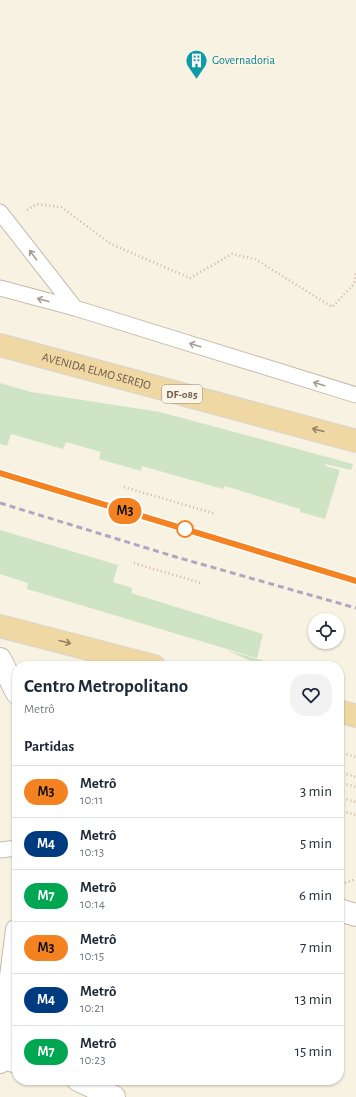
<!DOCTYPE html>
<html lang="pt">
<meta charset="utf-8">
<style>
body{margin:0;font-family:"Alegreya Sans",sans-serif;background:#f2f2f3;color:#1f2937;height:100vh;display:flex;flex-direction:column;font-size:15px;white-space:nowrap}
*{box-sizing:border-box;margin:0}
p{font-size:13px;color:#747a83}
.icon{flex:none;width:22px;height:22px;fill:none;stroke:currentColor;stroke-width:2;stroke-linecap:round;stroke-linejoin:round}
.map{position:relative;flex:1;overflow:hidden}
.details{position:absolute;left:12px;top:661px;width:332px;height:424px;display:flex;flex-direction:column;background:#fff;border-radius:16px;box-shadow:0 1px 3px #0004}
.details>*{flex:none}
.badge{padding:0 8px;border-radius:13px;font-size:14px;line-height:26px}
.buttons{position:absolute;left:308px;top:613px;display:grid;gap:8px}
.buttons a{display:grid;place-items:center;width:36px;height:36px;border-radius:50%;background:#fff;box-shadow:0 1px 3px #0004;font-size:20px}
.map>.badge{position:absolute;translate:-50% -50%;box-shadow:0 0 0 2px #fff}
h2{padding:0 12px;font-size:15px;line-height:36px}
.round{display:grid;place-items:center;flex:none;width:42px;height:42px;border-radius:16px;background:#f2f2f3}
.head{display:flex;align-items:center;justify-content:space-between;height:68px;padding:0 12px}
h1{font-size:19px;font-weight:600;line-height:30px}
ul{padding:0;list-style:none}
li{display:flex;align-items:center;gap:12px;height:52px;padding:0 12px;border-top:1px solid #e0e1e3}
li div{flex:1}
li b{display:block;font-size:15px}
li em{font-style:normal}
li .badge{min-width:44px;font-weight:700;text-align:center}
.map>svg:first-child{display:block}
.green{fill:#cfe4c4}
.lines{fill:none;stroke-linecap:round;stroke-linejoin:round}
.service-casing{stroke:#c7baac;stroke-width:17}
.minor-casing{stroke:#c7baac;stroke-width:24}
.tertiary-casing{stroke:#c7baac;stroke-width:24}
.primary-casing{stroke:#d9d4d1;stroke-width:24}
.path{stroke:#ceb6a2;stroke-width:2.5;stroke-dasharray:1 3;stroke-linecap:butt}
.service{stroke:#fff;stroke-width:15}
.minor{stroke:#fff;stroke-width:22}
.tertiary{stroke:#fff;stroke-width:22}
.primary{stroke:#efd8a4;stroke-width:22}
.rail{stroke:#b5a4c0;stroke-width:3;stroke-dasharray:6 4;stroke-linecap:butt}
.oneway{stroke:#a79c94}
.oneway2{stroke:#948067}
.line-casing{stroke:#fff;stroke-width:9}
.line{stroke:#f58220;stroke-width:6}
.stop-dot{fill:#fff;stroke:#f58220;stroke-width:2}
.labels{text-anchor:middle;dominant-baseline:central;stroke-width:3;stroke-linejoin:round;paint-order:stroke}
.shield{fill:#fcf6e9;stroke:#98897c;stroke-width:1}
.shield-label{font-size:11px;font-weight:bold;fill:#6d5a4d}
.culture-label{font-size:12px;fill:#0d838f;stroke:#fcf6e9;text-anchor:start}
.street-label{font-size:12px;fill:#6d5a4d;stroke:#fcf6e9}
</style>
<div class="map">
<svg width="356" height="1097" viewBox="0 0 356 1097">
<rect width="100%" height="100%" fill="#f8f2e3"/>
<path class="green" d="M0 383 31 392 160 412 353 464 351 470 325 464V466L340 470 325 519 300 512V509L225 486 223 489 142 466 141 471 99 459 101 452 66 442 63 449 11 434 7 446 0 444Z
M0 530 118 565 113 582 132 588 131 593 263 634 257 658 27 589 28 583 0 574Z
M227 650 282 666H261Z"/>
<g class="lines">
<defs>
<path id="service" d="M0 212 75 308
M0 288 75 308 356 395
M0 850 17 848"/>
<path id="minor" d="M1 1057 17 1062
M78 1080 114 1097"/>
<path id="tertiary" d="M0 659 17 693
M339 910 356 915
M0 1062 17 930"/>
<g id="primary">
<path id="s1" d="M0 345 356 441"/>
<path d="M0 626 154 666"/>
<path d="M339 711 356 716"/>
</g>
</defs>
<use href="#service" class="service-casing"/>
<use href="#minor" class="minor-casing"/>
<use href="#tertiary" class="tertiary-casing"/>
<use href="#primary" class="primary-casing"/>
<path class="path" d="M27 210 37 204 61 207 111 244 190 278 232 254 255 259 332 307 354 284 356 272
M124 487 216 514
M134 563 201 583
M339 752 356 757
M339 772 356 777
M339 782 356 787
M339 797 356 802
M339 810 356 815
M345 883 356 879"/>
<use href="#service" class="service"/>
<use href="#minor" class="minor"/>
<use href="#tertiary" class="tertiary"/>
<use href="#primary" class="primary"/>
<path class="rail" d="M0 473 356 581
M0 503 176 557 356 608"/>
</g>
<defs><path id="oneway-shaft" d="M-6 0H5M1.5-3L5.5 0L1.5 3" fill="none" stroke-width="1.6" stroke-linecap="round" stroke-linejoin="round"/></defs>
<g class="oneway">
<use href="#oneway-shaft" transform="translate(33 255) rotate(-127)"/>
<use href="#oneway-shaft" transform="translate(43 300) rotate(-165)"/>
<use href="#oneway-shaft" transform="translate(195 345) rotate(-163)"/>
<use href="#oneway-shaft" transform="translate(319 384) rotate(-163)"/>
</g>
<g class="oneway2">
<use href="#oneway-shaft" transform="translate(318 430) rotate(-165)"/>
<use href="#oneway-shaft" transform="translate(65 642) rotate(15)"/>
</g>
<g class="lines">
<defs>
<path id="line" d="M0 473 356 581"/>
</defs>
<use href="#line" class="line-casing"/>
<use href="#line" class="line"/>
</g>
<defs>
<symbol id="building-pin" viewBox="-11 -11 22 30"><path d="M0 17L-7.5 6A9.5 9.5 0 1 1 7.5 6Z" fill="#0f9aa8" stroke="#fcf6e9"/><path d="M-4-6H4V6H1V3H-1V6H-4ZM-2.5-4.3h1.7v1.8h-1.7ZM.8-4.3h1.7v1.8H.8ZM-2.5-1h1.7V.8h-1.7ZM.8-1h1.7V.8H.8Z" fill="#fff"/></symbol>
</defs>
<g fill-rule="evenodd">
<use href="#building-pin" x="184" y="48" width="25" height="34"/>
</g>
<circle class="stop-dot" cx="185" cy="529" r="8"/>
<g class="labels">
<rect class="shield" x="162" y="385" width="40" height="18" rx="3"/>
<g class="shield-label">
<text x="182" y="394">DF-085</text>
</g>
<g class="culture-label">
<text x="212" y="60">Governadoria</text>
</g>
<g class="street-label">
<text stroke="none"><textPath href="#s1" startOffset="100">AVENIDA ELMO SEREJO</textPath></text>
</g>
</g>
</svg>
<div class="buttons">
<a><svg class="icon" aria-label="locate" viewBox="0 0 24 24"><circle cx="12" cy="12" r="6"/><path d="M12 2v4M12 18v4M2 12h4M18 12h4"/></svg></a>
</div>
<b class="badge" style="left:125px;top:511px;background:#f58220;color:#111">M3</b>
<section class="details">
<div class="head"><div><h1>Centro Metropolitano</h1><p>Metrô</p></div><a class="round"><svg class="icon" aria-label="heart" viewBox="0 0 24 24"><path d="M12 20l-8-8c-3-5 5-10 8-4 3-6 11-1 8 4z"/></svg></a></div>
<h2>Partidas</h2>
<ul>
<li><span class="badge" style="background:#f58220;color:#111">M3</span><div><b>Metrô</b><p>10:11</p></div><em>3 min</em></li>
<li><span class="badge" style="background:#003b80;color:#fff">M4</span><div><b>Metrô</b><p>10:13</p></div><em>5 min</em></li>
<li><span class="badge" style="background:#00a651;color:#fff">M7</span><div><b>Metrô</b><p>10:14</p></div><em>6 min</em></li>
<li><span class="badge" style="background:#f58220;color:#111">M3</span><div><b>Metrô</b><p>10:15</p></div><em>7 min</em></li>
<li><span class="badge" style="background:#003b80;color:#fff">M4</span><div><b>Metrô</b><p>10:21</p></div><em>13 min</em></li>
<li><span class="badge" style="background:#00a651;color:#fff">M7</span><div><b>Metrô</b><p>10:23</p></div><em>15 min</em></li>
</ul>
</section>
</div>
